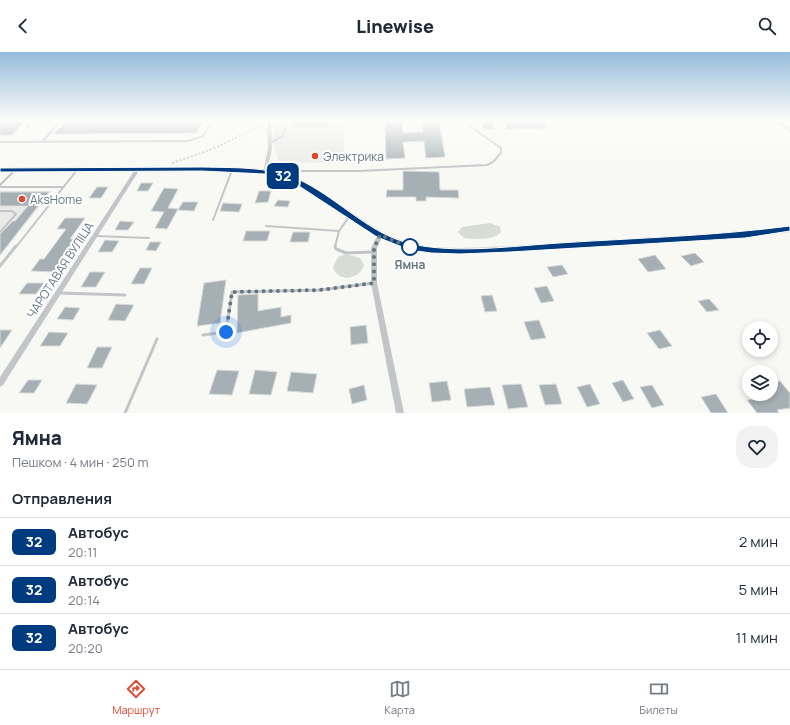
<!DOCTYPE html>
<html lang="ru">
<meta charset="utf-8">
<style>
body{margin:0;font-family:Manrope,sans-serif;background:#f2f2f3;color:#1f2937;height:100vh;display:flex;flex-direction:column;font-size:15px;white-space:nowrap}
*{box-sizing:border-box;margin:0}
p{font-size:13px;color:#747a83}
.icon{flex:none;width:22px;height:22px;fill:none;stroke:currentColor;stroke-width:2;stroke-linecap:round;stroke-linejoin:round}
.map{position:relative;height:361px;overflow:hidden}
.sheet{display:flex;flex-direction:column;background:#fff;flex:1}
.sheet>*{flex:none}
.badge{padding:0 8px;border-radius:6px;font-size:14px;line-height:26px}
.fabs{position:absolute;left:742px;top:269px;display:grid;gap:8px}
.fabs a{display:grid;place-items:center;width:36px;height:36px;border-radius:50%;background:#fff;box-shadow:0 2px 6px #0003;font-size:20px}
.you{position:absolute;width:20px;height:20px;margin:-10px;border:3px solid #fff;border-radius:50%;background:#1a73e8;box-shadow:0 0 0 6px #1a73e833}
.map>.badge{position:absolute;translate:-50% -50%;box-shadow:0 0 0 2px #fff}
h2{padding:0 12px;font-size:15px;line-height:36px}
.round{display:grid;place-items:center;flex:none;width:42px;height:42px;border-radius:16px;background:#f2f2f3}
.summary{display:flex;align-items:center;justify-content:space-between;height:68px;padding:0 12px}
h1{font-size:19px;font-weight:800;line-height:30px}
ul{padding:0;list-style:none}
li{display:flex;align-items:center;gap:12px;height:48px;padding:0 12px;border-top:1px solid #e0e1e3}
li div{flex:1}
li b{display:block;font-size:15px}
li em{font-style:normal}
li .badge{min-width:44px;font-weight:700;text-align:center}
header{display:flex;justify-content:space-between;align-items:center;height:52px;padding:0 12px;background:#fff;font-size:18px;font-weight:800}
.tabs{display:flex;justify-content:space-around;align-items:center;height:56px;border-top:1px solid #e0e1e3;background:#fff;font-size:11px;color:#747a83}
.tabs a{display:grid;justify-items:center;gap:2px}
.tabs .selected{color:#dd4930}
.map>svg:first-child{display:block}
.built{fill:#e9e9e8}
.green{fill:#d8ddd4}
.building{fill:#a6b0b4;stroke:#dad9d8}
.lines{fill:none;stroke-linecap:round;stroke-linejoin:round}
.path{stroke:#babdbf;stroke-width:1.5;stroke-dasharray:2 2;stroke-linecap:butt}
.lane-far1{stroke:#c2c6c9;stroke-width:2}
.lane{stroke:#c2c6c9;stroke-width:3}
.street{fill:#c2c6c9;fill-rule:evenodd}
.secondary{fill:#d4d9db;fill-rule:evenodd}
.line{fill:#003b80;stroke:#fff}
.walk{stroke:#64767f;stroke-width:4;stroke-dasharray:0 7.2}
.poi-dot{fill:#dd4930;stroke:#fff;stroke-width:1.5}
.stop-dot{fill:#fff;stroke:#003b80;stroke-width:2}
.labels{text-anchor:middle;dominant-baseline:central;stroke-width:4;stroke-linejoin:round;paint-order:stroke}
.poi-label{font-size:12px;fill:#64767f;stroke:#fff;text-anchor:start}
.stop-label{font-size:12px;font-weight:bold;fill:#64767f;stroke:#fff}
.street-label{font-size:12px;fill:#64767f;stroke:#fff}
</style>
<header><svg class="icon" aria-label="back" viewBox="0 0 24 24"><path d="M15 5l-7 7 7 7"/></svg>Linewise<svg class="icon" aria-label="search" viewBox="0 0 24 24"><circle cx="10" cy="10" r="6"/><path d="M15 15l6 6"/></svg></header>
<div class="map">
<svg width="790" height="361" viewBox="0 0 790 361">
<rect width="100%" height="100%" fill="#f8f8f5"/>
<path class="built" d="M274 69H345L343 111 279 110 273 90Z
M0 139H52L0 204Z"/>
<path class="green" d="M490 171 500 175 501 180C493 189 475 187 464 186L458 180 462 175Z
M346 202 360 206 364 213C360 228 337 231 333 215L338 205Z"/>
<path class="building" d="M0 69H25L12 83H0Z
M66 69H203L196 81 54 82Z
M294 69H328L327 75H292Z
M385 69H402L403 81 423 80 422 69H439L445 105 426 106 424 89 403 90 405 106 386 107Z
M481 69H492L494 77H483Z
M504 69H544L547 76 507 77Z
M403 119 439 120 440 138H458L459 146 426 145V149H416V145H386L387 138H403Z
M141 131H153L148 139H137Z
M97 135H108L101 146H89Z
M164 136 178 137 168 156 178 157 167 177 155 176 164 160 151 159Z
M259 139H271L268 150 255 151Z
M0 140H49L0 203V182L13 169H15L28 154H0Z
M278 148 290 149 288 155 274 154Z
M183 150H198L194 159 178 158Z
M223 151 242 152 239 160 220 159Z
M65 166H85L70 187H75L60 208H62L54 220 31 219 40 207H44L66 177H57Z
M120 169 134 170 128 178H115Z
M246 179H270L267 189H243Z
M293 180H310L308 190H290Z
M105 188 119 189 112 200H98Z
M150 190H161L156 199 146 198Z
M695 201 704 210 691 214 681 204Z
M655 203 666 217 648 220 638 207Z
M562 213 568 222 553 225 547 215Z
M140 216H152L144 232H131Z
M90 220H105L96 235H81Z
M226 228 220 271 197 274 204 231Z
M27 231H44L36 242H19Z
M547 234 554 249 541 251 534 236Z
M258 242V259L281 255V265L291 263V271L237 281 238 243Z
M492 243 497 259 485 260 481 244Z
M709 247 719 258 707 260 698 249Z
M116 252 134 253 125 269 108 268Z
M65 255 80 256 73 268 57 267Z
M539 268 546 286 531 288 524 270Z
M366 273 368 291 351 293 350 275Z
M0 278H12L0 296Z
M660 278 672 294 659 297 647 281Z
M49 280 68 281 60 294H40Z
M97 295H112L102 316H87Z
M217 318 239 319 232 343 209 342Z
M255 318 277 320 271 343 249 342Z
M291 320 317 322 313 341 287 339Z
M28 328H42L34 341H19Z
M623 328 634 347 623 350 612 331Z
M447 329 451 348 432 350 429 331Z
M780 329 790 341V356L777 358 779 361H757L747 348 771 343V331Z
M76 332 97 333 87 352 66 351Z
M521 332 528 355 508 357 502 333Z
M556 332 562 352 545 353 539 333Z
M590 332 600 352 587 355 577 335Z
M364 333 367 348 352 352 349 337Z
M652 333 664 353 652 356 640 335Z
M490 335 495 353 467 355 464 337Z
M716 342 728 361H711L701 345Z"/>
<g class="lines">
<path class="path" d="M172 111 215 96 264 72"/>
<path class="lane-far1" d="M27 75 33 69
M0 90 188 89 203 84 212 69
M42 90 61 69
M270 91 283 84 286 74
M280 122 290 119H359L487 113 493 110 501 101V96L471 75 468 69
M0 133 15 118
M0 135H63
M0 159H12L16 162 0 180
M213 168 232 118
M266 174 339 179 349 165
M95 184 149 186
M16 195 77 118
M335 195 339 179"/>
<path class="lane" d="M335 194 336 197 346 201 373 200
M0 214 16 194
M59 241 125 243
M203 283 226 280 232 240 320 238 374 231
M125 361 157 287"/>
<path class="street" d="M267 69H271L272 97 267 120 265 122 263 120 268 97Z
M775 69H780L790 77V80Z
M787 69H790V71Z
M138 115 140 117 3 333 0 335V325L136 116Z
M380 181 383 183 377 196V231L404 361H396L371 231V196L378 182Z"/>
<path class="secondary" d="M202 115 265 118 281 121 305 130 383 181 411 192 431 195 460 196 510 194 745 180 790 174V180L745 186 510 200 460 202 431 201 410 198 377 185 299 134 277 125 265 122 202 119 0 120V116Z"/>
</g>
<linearGradient id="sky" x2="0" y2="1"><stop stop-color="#95bbdb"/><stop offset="0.57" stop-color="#fcfcfa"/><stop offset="1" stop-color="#fcfcfa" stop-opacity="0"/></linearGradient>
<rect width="790" height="120" fill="url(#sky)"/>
<path class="line" d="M202 115C237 116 273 114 304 130 341 149 371 183 412 192 458 202 512 194 559 191 636 186 713 184 790 174V179L745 186 510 200 460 202 431 201 410 198 377 185 299 134 277 125 264 122 202 119 0 120V116Z"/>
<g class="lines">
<path class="walk" d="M226 280 232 240 320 238 374 231V196L380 183 410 195"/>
</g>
<g class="poi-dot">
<circle cx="315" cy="104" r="4"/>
<circle cx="22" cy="147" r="4"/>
</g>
<circle class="stop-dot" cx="410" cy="195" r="8"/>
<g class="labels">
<g class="poi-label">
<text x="323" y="104">Электрика</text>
<text x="30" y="147">AksHome</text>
</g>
<g class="stop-label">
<text x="410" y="212">Ямна</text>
</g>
<g class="street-label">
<text transform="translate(60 218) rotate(-57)">ЧАРОТАВАЯ ВУЛІЦА</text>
</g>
</g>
</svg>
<div class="fabs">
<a><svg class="icon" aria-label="locate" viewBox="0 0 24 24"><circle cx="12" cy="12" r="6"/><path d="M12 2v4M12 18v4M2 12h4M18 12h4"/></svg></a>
<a><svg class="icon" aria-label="layers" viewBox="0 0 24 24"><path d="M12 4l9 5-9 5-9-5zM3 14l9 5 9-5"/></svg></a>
</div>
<div class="you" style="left:226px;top:280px"></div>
<b class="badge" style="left:283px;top:124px;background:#003b80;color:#fff">32</b>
</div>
<section class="sheet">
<div class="summary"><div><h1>Ямна</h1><p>Пешком · 4 мин · 250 m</p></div><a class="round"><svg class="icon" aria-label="heart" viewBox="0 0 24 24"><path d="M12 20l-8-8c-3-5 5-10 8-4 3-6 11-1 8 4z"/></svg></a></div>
<h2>Отправления</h2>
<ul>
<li><span class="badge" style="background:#003b80;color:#fff">32</span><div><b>Автобус</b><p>20:11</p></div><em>2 мин</em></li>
<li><span class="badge" style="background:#003b80;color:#fff">32</span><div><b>Автобус</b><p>20:14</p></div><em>5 мин</em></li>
<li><span class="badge" style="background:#003b80;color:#fff">32</span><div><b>Автобус</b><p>20:20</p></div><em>11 мин</em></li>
</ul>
</section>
<nav class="tabs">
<a class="selected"><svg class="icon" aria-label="directions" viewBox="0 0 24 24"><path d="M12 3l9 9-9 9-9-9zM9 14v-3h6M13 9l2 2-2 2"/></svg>Маршрут</a>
<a><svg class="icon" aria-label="map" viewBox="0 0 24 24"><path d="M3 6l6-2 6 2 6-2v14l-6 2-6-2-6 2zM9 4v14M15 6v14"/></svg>Карта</a>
<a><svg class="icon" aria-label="tickets" viewBox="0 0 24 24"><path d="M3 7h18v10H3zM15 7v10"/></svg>Билеты</a>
</nav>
